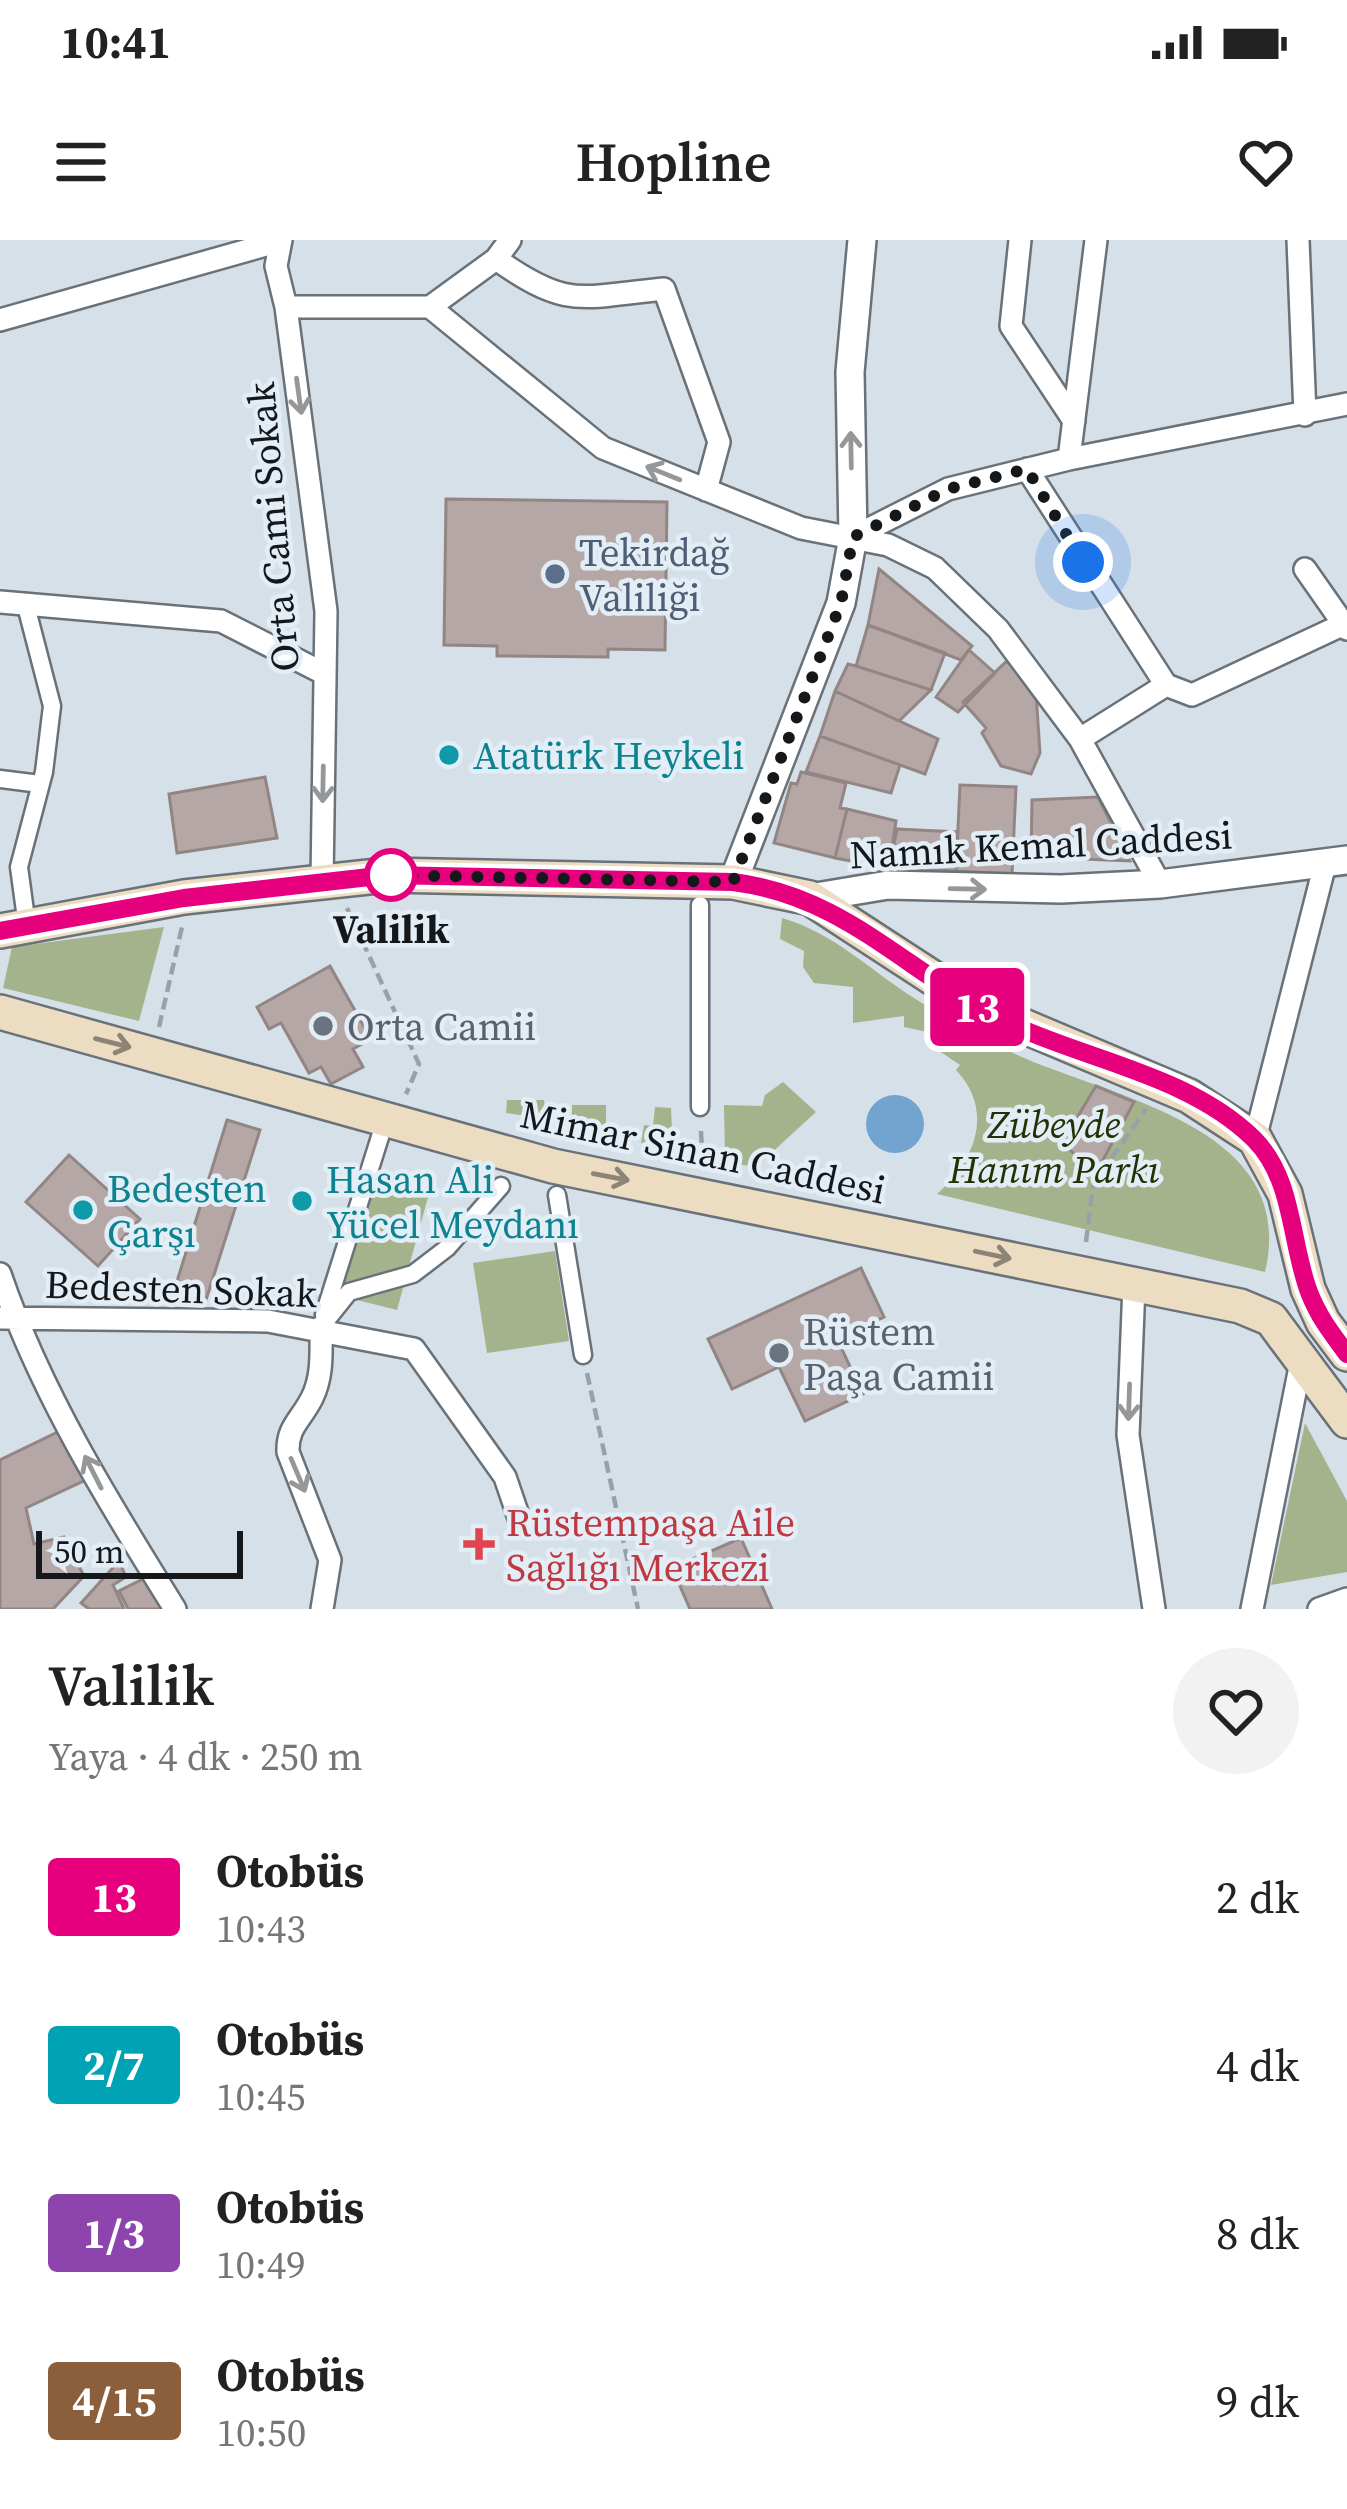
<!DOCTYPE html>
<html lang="tr">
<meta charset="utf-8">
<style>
body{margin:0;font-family:"Source Serif 4",serif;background:#f2f2f2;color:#222;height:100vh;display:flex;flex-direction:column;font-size:45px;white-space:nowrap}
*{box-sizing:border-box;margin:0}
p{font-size:39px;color:#767676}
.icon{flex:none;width:66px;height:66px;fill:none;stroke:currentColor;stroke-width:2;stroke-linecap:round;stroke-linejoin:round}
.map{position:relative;height:1369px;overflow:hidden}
.drawer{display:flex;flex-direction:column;background:#fff;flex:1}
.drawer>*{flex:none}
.badge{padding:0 24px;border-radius:9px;font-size:42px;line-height:78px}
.scale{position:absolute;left:36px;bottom:30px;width:207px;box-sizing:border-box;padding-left:12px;border:6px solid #15181b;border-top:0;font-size:33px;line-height:42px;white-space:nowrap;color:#15181b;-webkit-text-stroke:9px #e3edf6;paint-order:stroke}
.you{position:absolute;width:60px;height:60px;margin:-30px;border:9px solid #fff;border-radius:50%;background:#1a73e8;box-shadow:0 0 0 18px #1a73e833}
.map>.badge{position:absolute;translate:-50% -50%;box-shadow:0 0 0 6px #fff}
.round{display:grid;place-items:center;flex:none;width:126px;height:126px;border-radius:63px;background:#f2f2f2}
.head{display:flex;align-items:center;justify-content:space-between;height:204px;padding:0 48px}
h1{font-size:57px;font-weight:600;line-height:90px}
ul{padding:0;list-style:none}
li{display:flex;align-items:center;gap:36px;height:168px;padding:0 48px}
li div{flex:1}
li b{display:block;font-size:45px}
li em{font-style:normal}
li .badge{min-width:132px;font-weight:700;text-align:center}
.status{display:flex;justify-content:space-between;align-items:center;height:84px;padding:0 60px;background:#fff;direction:ltr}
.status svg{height:33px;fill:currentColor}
header{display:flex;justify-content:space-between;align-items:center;height:156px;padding:0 48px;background:#fff;font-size:54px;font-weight:600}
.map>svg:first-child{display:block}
.green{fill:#a5b38d}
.water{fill:#73a4d0}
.building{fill:#b5a7a6;stroke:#928583;stroke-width:3}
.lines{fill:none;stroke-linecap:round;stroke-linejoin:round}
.pedestrian-casing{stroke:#697179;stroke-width:21}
.minor-casing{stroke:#697179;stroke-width:26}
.tertiary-casing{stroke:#697179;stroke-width:32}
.secondary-casing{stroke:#697179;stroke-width:38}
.path{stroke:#99a1a8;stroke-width:4.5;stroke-dasharray:12 6;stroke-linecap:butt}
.pedestrian{stroke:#fff;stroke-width:16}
.minor{stroke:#fff;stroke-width:21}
.tertiary{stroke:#fff;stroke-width:27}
.secondary{stroke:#ecdcc2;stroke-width:33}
.oneway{stroke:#969798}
.oneway2{stroke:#8b8477}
.line-casing{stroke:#fff;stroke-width:27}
.line{stroke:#e6007e;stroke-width:18}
.walk{stroke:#15181b;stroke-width:12;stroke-dasharray:0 21.6}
.service-dot{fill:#5c6f8a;stroke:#e3edf6;stroke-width:4.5}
.culture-dot{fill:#0f9aa8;stroke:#e3edf6;stroke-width:4.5}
.stop-dot{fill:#fff;stroke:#e6007e;stroke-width:6}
.worship-dot{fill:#6b7280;stroke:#e3edf6;stroke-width:4.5}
.health-dot{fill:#e0444e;stroke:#e3edf6;stroke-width:4.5}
.labels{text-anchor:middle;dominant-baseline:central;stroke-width:9;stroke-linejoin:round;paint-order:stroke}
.street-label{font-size:39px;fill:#15181b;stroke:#e3edf6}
.service-label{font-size:39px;fill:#4e5e75;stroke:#e3edf6;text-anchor:start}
.culture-label{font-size:39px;fill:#0d838f;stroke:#e3edf6;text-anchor:start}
.stop-label{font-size:39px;font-weight:bold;fill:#15181b;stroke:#e3edf6}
.worship-label{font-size:39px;fill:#5b616d;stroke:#e3edf6;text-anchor:start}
.park-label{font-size:39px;font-style:italic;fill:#253104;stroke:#e3edf6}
.health-label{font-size:39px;fill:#be3a42;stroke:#e3edf6;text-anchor:start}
</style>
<div class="status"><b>10:41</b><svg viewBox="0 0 49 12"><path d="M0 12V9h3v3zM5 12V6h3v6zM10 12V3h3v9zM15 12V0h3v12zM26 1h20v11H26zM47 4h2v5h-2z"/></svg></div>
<header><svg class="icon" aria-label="menu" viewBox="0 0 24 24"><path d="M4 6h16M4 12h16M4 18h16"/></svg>Hopline<svg class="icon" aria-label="heart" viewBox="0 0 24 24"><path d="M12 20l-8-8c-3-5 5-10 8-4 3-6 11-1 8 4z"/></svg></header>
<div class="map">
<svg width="1347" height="1369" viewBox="0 0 1347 1369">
<rect width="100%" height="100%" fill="#d6e0e9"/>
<path class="green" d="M782 678C832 692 870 730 914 758 939 774 967 788 993 803 1087 856 1302 876 1265 1032L937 954C975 921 995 871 956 830L960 825 929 804 932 793 904 787V776L853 783V747L814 743 803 727 804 711 780 699Z
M164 687 139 781 3 748 12 707Z
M783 842 816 872 756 927 725 922 724 865 762 866 765 855Z
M507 860H544L546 879 506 873Z
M572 865H606V893L572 887Z
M655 867 671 868 673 909 641 903 644 885 653 886Z
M375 930 430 950 397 1070 337 1055Z
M555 1011 569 1101 487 1113 473 1023Z
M1305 1183 1347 1261V1332L1271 1345Z"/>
<path class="water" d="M866 884a29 29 0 1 1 58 0a29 29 0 1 1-58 0Z"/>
<path class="building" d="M446 259 667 262 665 410 608 409V417L497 416V406L444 405Z
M879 329 972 406 961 420 868 385Z
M868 385 945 413 931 450 856 426Z
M969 410 995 433 958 472 936 457Z
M1007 421 1036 453 1040 513 1031 534 1001 526 982 493 986 488 963 462Z
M848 424 856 426 931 450 899 481 835 451Z
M835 451 938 499 925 534 820 496Z
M820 496 900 525 891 553 806 532Z
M801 532 846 543 840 568 847 569 835 618 774 603 791 543 797 544Z
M265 537 277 598 177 613 169 554Z
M960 545 1016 547 1012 634 956 631Z
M1098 557 1130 621 1031 617 1032 560Z
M847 569 896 581 889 628 835 618Z
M897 589 958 592 956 631 889 628Z
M330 726 371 799 353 809 363 827 331 844 321 827 309 833 281 783 269 789 257 767Z
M1096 846 1134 862 1096 933 1062 903Z
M227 880 260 890 206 1060 174 1051Z
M69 915 140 979 98 1026 26 962Z
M861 1028 884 1077 837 1099 863 1154 805 1181 779 1127 732 1149 708 1099Z
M62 1190 92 1237 26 1268 34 1304 64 1297 84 1336 53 1369H0V1220Z
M741 1298 772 1369H690L672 1328Z
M119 1321 126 1337 113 1345 124 1369H89L81 1363Z
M149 1336 168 1369H128L119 1351Z"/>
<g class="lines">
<defs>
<path id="pedestrian" d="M25 362 52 466 44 532 19 627 27 686
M0 539 40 544
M700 665V867
M557 955 583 1115
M324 1075 385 881
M321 1087 349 1052 413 1034 447 1008 501 946"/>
<path id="minor" d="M281 0 276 26 286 67 326 371 322 641
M1020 0 1011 86 1074 181
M1298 0 1305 175
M496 19C568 70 580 57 664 49L719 202 706 250
M286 67H430L603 208 801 288 888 305 935 328 998 389 1080 499 1160 644
M430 67 496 19 510 0
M0 80 280 1
M1069 219 1096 0
M1027 229 1166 445
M853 297 948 249 1069 219 1347 164
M1305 329 1347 389
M0 362 221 381 325 434
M1080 499 1166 445 1192 455 1342 385
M1255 899 1325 624
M0 1034C40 1152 109 1263 175 1369
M1134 1045 1128 1195 1154 1369
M0 1078 268 1081 414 1109 505 1237 521 1284
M321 1087C321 1112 323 1136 312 1158 301 1180 287 1187 288 1212L330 1320 322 1369
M1252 1369 1302 1117
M1319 1369 1347 1359"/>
<path id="tertiary" d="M733 642 841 363 853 297 850 132 862 0
M810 658 888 645 1061 649 1160 644 1347 620"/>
<path id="secondary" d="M0 691 184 657 387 635 733 642 810 658 976 766 1189 856 1255 899 1285 954 1308 1049 1323 1082 1347 1114
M0 772 553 926 1240 1066 1271 1079 1347 1181"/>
</defs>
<use href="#pedestrian" class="pedestrian-casing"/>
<use href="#minor" class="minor-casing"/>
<use href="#tertiary" class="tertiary-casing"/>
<use href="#secondary" class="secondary-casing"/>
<path class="path" d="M347 668 419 824 406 854
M159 787 182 687
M701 891 702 911
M1086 1002 1093 945 1146 869
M587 1133 638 1369"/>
<use href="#pedestrian" class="pedestrian"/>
<use href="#minor" class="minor"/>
<use href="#tertiary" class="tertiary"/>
<use href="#secondary" class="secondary"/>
</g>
<defs><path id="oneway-shaft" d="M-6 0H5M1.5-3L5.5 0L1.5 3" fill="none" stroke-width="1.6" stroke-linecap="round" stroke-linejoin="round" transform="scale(3)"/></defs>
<g class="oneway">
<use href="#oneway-shaft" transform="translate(299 156) rotate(82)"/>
<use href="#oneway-shaft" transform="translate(851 210) rotate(-91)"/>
<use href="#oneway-shaft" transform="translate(663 233) rotate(-158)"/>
<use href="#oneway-shaft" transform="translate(323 544) rotate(91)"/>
<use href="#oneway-shaft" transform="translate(968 649) rotate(1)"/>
<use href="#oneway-shaft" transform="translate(1129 1162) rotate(92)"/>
<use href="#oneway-shaft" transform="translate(93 1232) rotate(-117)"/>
<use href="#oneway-shaft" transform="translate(298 1235) rotate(67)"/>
</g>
<g class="oneway2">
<use href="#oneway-shaft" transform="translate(113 803) rotate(14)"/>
<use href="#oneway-shaft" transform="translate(611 937) rotate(11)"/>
<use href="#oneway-shaft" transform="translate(993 1015) rotate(12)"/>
</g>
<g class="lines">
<defs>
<path id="line" d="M0 691 184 658 387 635 733 642C851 657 911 739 1015 786 1092 821 1191 837 1254 899 1294 939 1290 1002 1309 1052 1318 1076 1332 1094 1347 1114"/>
</defs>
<use href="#line" class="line-casing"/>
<use href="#line" class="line"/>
<path class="walk" d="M391 635 733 642 841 363 853 297 948 249 1027 229 1083 322"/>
</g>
<circle class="service-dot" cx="555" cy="334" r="12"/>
<g class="culture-dot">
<circle cx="449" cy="515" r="12"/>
<circle cx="302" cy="961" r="12"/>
<circle cx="83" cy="970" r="12"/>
</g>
<circle class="stop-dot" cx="391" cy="635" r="24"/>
<g class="worship-dot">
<circle cx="323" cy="786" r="12"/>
<circle cx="779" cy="1113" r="12"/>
</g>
<path class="health-dot" d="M473 1286h12v12h12v12h-12v12h-12v-12h-12v-12h12z"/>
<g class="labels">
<g class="street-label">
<text transform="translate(273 287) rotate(-95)">Orta Cami Sokak</text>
<text transform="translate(1041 605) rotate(-3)">Namık Kemal Caddesi</text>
<text transform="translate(703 912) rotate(12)">Mimar Sinan Caddesi</text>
<text transform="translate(181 1049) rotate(2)">Bedesten Sokak</text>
</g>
<g class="service-label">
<text x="579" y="312">Tekirdağ<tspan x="579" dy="45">Valiliği</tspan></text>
</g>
<g class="culture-label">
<text x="473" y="515">Atatürk Heykeli</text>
<text x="326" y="939">Hasan Ali<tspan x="326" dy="45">Yücel Meydanı</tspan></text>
<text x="107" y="948">Bedesten<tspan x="107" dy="45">Çarşı</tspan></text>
</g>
<g class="stop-label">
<text x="391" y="689">Valilik</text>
</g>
<g class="worship-label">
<text x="347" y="786">Orta Camii</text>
<text x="803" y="1091">Rüstem<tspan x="803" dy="45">Paşa Camii</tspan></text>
</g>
<g class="park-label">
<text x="1054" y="884">Zübeyde<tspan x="1054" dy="45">Hanım Parkı</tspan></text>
</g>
<g class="health-label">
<text x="506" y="1282">Rüstempaşa Aile<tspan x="506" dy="45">Sağlığı Merkezi</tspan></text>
</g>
</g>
</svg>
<div class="scale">50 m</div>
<div class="you" style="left:1083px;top:322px"></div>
<b class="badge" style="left:977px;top:767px;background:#e6007e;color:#fff">13</b>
</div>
<section class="drawer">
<div class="head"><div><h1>Valilik</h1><p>Yaya · 4 dk · 250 m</p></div><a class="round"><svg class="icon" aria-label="heart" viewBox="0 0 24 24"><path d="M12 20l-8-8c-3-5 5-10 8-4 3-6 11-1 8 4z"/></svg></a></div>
<ul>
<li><span class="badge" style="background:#e6007e;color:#fff">13</span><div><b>Otobüs</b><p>10:43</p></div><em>2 dk</em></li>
<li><span class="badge" style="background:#00a3b4;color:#fff">2/7</span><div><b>Otobüs</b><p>10:45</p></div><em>4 dk</em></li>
<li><span class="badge" style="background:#8e44ad;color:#fff">1/3</span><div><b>Otobüs</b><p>10:49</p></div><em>8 dk</em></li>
<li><span class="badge" style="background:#8b5e3c;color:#fff">4/15</span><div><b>Otobüs</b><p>10:50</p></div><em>9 dk</em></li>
</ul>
</section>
